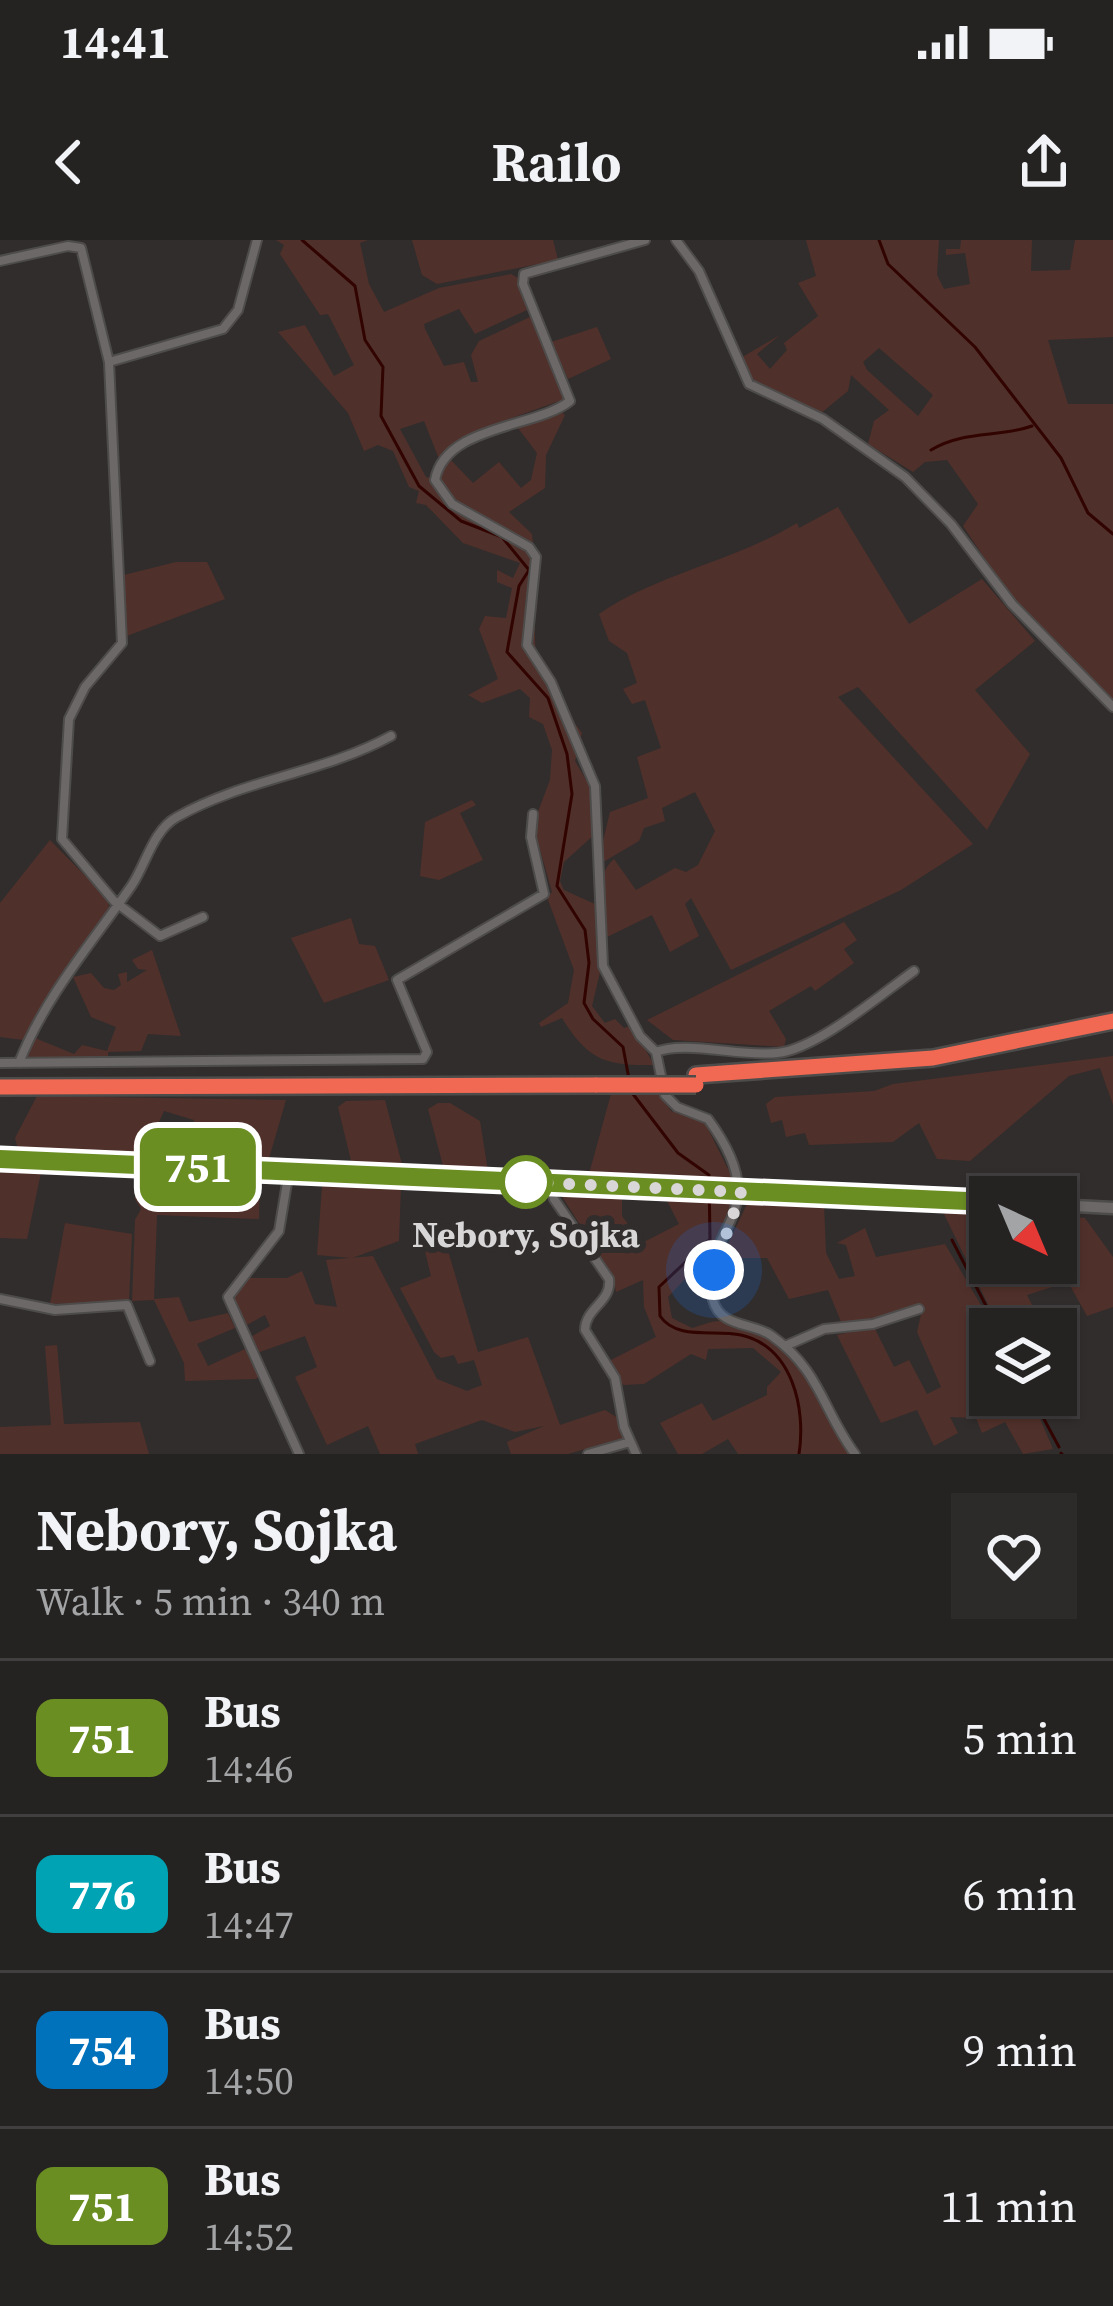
<!DOCTYPE html>
<meta charset="utf-8">
<style>
body{margin:0;font-family:"Source Serif 4",serif;background:#2d2a2a;color:#f1f3f6;height:100vh;display:flex;flex-direction:column;font-size:45px;white-space:nowrap}
*{box-sizing:border-box;margin:0}
p{font-size:39px;color:#a3a4a5}
.icon{flex:none;width:66px;height:66px;fill:none;stroke:currentColor;stroke-width:2;stroke-linecap:round;stroke-linejoin:round}
.map{position:relative;height:1214px;overflow:hidden}
.details{display:flex;flex-direction:column;background:#252222;flex:1}
.details>*{flex:none}
.badge{padding:0 24px;border-radius:18px;font-size:42px;line-height:78px}
.needle{width:78px;rotate:136deg}
.buttons{position:absolute;left:969px;top:936px;display:grid;gap:24px}
.buttons a{display:grid;place-items:center;width:108px;height:108px;border-radius:0px;background:#252222;box-shadow:0 3px 9px #0004,0 0 0 3px #423f40;font-size:60px}
.you{position:absolute;width:60px;height:60px;margin:-30px;border:9px solid #fff;border-radius:50%;background:#1a73e8;box-shadow:0 0 0 18px #1a73e833}
.map>.badge{position:absolute;translate:-50% -50%;box-shadow:0 0 0 6px #fff}
.round{display:grid;place-items:center;flex:none;width:126px;height:126px;border-radius:0px;background:#2d2a2a}
.headline{display:flex;align-items:center;justify-content:space-between;height:204px;padding:0 36px}
h1{font-size:57px;font-weight:700;line-height:90px}
ul{padding:0;list-style:none}
li{display:flex;align-items:center;gap:36px;height:156px;padding:0 36px;border-top:3px solid #423f40}
li div{flex:1}
li b{display:block;font-size:45px}
li em{font-style:normal}
li .badge{min-width:132px;font-weight:700;text-align:center}
.status{display:flex;justify-content:space-between;align-items:center;height:84px;padding:0 60px;background:#252222;direction:ltr}
.status svg{height:33px;fill:currentColor}
header{display:flex;justify-content:space-between;align-items:center;height:156px;padding:0 36px;background:#252222;font-size:54px;font-weight:700}
.map>svg:first-child{display:block}
.green{fill:#50302a;fill-rule:evenodd}
.lines{fill:none;stroke-linecap:round;stroke-linejoin:round}
.stream{stroke:#310401;stroke-width:3}
.street-casing{stroke:#4e4c4b;stroke-width:12}
.secondary-casing{stroke:#4e4c4b;stroke-width:15}
.highway-casing{stroke:#4e4c4b;stroke-width:20}
.street{stroke:#6c6868;stroke-width:8}
.secondary{stroke:#6c6868;stroke-width:10}
.highway{stroke:#f26953;stroke-width:15}
.highway-bridge-casing{stroke:#4e4c4b;stroke-width:20;stroke-linecap:butt}
.highway-bridge{stroke:#f26953;stroke-width:15}
.line-casing{stroke:#fff;stroke-width:27}
.line{stroke:#6b8e23;stroke-width:18}
.walk{stroke:#d8d6d6;stroke-width:12;stroke-dasharray:0 21.6}
.stop-dot{fill:#fff;stroke:#6b8e23;stroke-width:6}
.labels{text-anchor:middle;dominant-baseline:central;stroke-width:12;stroke-linejoin:round;paint-order:stroke}
.stop-label{font-size:36px;font-weight:bold;fill:#d8d6d6;stroke:#312d2d}
</style>
<div class="status"><b>14:41</b><svg viewBox="0 0 49 12"><path d="M0 12V9h3v3zM5 12V6h3v6zM10 12V3h3v9zM15 12V0h3v12zM26 1h20v11H26zM47 4h2v5h-2z"/></svg></div>
<header><svg class="icon" aria-label="back" viewBox="0 0 24 24"><path d="M15 5l-7 7 7 7"/></svg>Railo<svg class="icon" aria-label="share" viewBox="0 0 24 24"><path d="M12 15V3M7 8l5-5 5 5M5 13v7h14v-7"/></svg></header>
<div class="map">
<svg width="1113" height="1214" viewBox="0 0 1113 1214">
<rect width="100%" height="100%" fill="#312d2d"/>
<path class="green" d="M276 0H368L360 3 369 44 384 72 439 48 511 34 518 38 527 70 475 94 459 69 424 84 425 89 444 126 464 122 471 142H478L471 115 479 101 532 76 565 159 492 185 439 219 424 181 400 189 426 237 439 239 449 218 473 243 499 222 521 248 531 240 537 213 515 184 558 170 565 175 546 215 545 248 509 272 532 294 535 325 525 363C541 380 531 408 539 428 548 453 567 472 582 493L575 521 592 550 595 594 564 622 560 641 564 650 597 665 601 728 592 766 605 783 615 779 624 788 632 785 654 825C605 826 588 820 562 778L541 787 539 783 568 763 574 730 547 657 552 652 533 585 550 540 552 510 543 484 529 477 530 458 520 449 482 463 468 455 498 439 479 389 485 376 506 378 512 348 497 342V330L513 338 520 323 463 303 426 265 416 263 419 251 409 247 393 211 378 205 364 211 348 173 278 92 305 85 334 136 354 125 328 74 320 75 280 14 284 5Z
M412 0H553L558 20 437 44 422 35Z
M806 0H939L937 35 944 49 970 44 965 13 946 15V9H960L961 0H1032L1031 31 1070 30 1075 0H1113V97L1048 100 1068 164H1113V463L1013 361 963 286 978 264 947 220 925 222 913 232 868 204 874 181 889 170 851 135 848 151 821 173C789 158 754 153 739 119L780 95 757 114 770 129 787 110 784 103 818 76 798 43 816 36ZM879 108 933 155 918 176 867 130 863 122Z
M597 87 611 119 568 139 551 102Z
M838 267 909 384 982 339 1035 401 975 450 1030 514 987 590 858 447 838 457 973 604 901 650 731 730 691 658 685 664 699 696 670 712 652 675 603 699C602 673 592 638 614 619L636 650 675 628 686 632 698 625 715 591 695 552 662 568 665 581 644 588 639 601 605 621 599 618 610 572 648 558 637 517 661 508 645 460 632 464 623 449 637 443 627 413 609 401 599 374C657 334 735 321 797 283L799 288Z
M176 322H207L225 359 124 397V335Z
M472 560 476 565 460 573 483 620 439 640 420 636 425 582Z
M50 600 108 659 109 668 24 800 0 797V663Z
M351 678 359 704 375 706 389 740 324 763 291 698Z
M844 682 857 700 844 709 854 723 815 751 811 746 769 771 786 799 784 807 673 800 647 780Z
M152 710 181 796 148 794 141 811 108 812V817H28L35 798 74 814 82 805 107 811 116 787 91 777 73 737 91 733 104 748 114 750 121 745 118 734 127 732V742L147 730 138 729 132 720Z
M1113 816V865L1100 828 1069 836 970 921 937 919 919 883 893 902 809 905 805 893 786 897 782 880 771 883 766 864 775 857 874 851 893 844Z
M611 854H659L671 871 705 883 734 941 589 934Z
M37 856 286 860 268 922 187 919 194 880 164 871 143 917 18 909 15 898Z
M385 860 403 928 352 925 338 867 346 861Z
M438 863H450L480 881 488 931 467 927 445 933 428 869Z
M0 926 42 928 27 999 0 998Z
M158 933 260 938 259 979 157 975 154 1059 179 1057 189 1082 228 1073 235 1088 197 1104 208 1126 245 1109 259 1137 255 1139 185 1141 184 1123 154 1060 132 1061 135 980 141 969 135 959 140 939Z
M338 941 401 946 399 1001 352 1018 317 1015 322 946Z
M559 952 622 953V976L642 1003 679 984 664 955 733 961 711 1026 685 1039 668 1057 672 1078 692 1088C700 1086 711 1081 719 1081 755 1080 807 1126 822 1156 833 1178 835 1192 851 1214H738L728 1199 702 1214H678L660 1183 702 1163 713 1181 767 1155V1147L781 1132 753 1108 708 1109 706 1120 691 1114 644 1144 623 1145 609 1121 656 1097 644 1067 643 1040 616 1052 613 1036Z
M748 962 824 965 826 1013 839 1039 855 1036 846 1005 837 1003 865 988 876 1017 945 1004 995 1089H990V1155H1030L1053 1209 1023 1214 1005 1182 982 1193 976 1178 950 1177 958 1193 934 1206 917 1170 881 1183 837 1095 874 1087 894 1127 909 1120 927 1154 941 1147 917 1092 922 1070 842 1084 828 1050 789 1059 767 1018H721Z
M951 970 990 973V1023H1056V975L1085 978 1113 1017V1067L1087 1076 1068 1042 1027 1055 1044 1089H1000L944 974Z
M65 983 132 994 129 1062 50 1064Z
M443 994 478 1112 528 1097 560 1185 605 1170 618 1178 623 1198 568 1214H511L507 1202 544 1186 515 1192 482 1180 415 1204 418 1214H380L368 1186 327 1205 295 1137 317 1127 305 1096 254 1114 247 1099 270 1086 265 1075 241 1088 233 1056 247 1038H287L302 1031 315 1064 337 1067 326 1020 373 1016 437 1139 467 1151 482 1145 474 1120 458 1124 454 1115 441 1118 434 1112 400 1048 431 1036 422 999Z
M57 1105 64 1184 140 1182 149 1214H0V1187L51 1185 45 1106Z"/>
<g class="lines">
<path class="stream" d="M302 0 355 46 365 100 383 127 381 176 419 246 461 281 502 297 529 330 519 346 507 412 548 458 567 514 572 554 557 646 585 690 589 723 584 763 593 779 623 807 629 839
M879 0 888 24 975 107 1061 218 1088 273 1113 294
M931 210C964 190 998 198 1032 186
M633 854 678 913 709 935 710 999 659 1047 660 1076C677 1101 715 1089 741 1095 793 1107 806 1169 799 1214
M952 1000 998 1089
M1031 1155 1059 1207
M1061 1213 1062 1214"/>
<defs>
<path id="street" d="M645 0 524 34 523 44 570 161C536 188 445 185 435 240L452 264 529 307 536 317 527 405 551 442 595 546 603 726 640 796 656 812 665 855 677 867 708 879C781 978 695 987 713 1060 720 1088 753 1082 772 1096 820 1130 823 1171 855 1214
M676 0 699 31 749 144 823 179 905 237 951 284 1012 364 1113 467
M0 21 68 6 81 8 109 122 122 403 85 447 69 479 62 599 114 661 160 696 203 677
M109 122 223 89 238 70 257 0
M656 812C684 800 742 817 777 813 817 809 880 755 914 731
M0 823 423 819 427 812 397 740 544 654 531 597 533 574
M19 823C45 756 92 703 132 645 146 624 153 590 177 577 244 539 323 533 391 496
M289 931 279 991 228 1057 299 1214
M550 943 554 959 609 1039C612 1062 585 1068 585 1090L615 1138 624 1187 636 1214
M0 1059 55 1070 127 1065 150 1121
M785 1106 824 1089 873 1084 919 1069
M588 1214 630 1202"/>
<path id="secondary" d="M0 919 990 962
M1056 965 1113 968"/>
<path id="highway" d="M696 835 933 818 1113 781
M0 847 597 845"/>
</defs>
<use href="#street" class="street-casing"/>
<use href="#secondary" class="secondary-casing"/>
<use href="#highway" class="highway-casing"/>
<use href="#street" class="street"/>
<use href="#secondary" class="secondary"/>
<use href="#highway" class="highway"/>
<defs>
<path id="highway-bridge" d="M597 845H696"/>
</defs>
<use href="#highway-bridge" class="highway-bridge-casing"/>
<use href="#highway-bridge" class="highway-bridge"/>
</g>
<g class="lines">
<defs>
<path id="line" d="M0 919 990 962"/>
</defs>
<use href="#line" class="line-casing"/>
<use href="#line" class="line"/>
<path class="walk" d="M526 942 741 952 714 1030"/>
</g>
<circle class="stop-dot" cx="526" cy="942" r="24"/>
<g class="labels">
<g class="stop-label">
<text x="526" y="994">Nebory, Sojka</text>
</g>
</g>
</svg>
<div class="buttons">
<a><svg class="needle" viewBox="-14 -14 28 28"><path d="M0-13l5 13h-10z" fill="#e53935"/><path d="M0 13l5-13h-10z" fill="#a3a4a5"/></svg></a>
<a><svg class="icon" aria-label="layers" viewBox="0 0 24 24"><path d="M12 4l9 5-9 5-9-5zM3 14l9 5 9-5"/></svg></a>
</div>
<div class="you" style="left:714px;top:1030px"></div>
<b class="badge" style="left:198px;top:927px;background:#6b8e23;color:#fff">751</b>
</div>
<section class="details">
<div class="headline"><div><h1>Nebory, Sojka</h1><p>Walk · 5 min · 340 m</p></div><a class="round"><svg class="icon" aria-label="heart" viewBox="0 0 24 24"><path d="M12 20l-8-8c-3-5 5-10 8-4 3-6 11-1 8 4z"/></svg></a></div>
<ul>
<li><span class="badge" style="background:#6b8e23;color:#fff">751</span><div><b>Bus</b><p>14:46</p></div><em>5 min</em></li>
<li><span class="badge" style="background:#00a3b4;color:#fff">776</span><div><b>Bus</b><p>14:47</p></div><em>6 min</em></li>
<li><span class="badge" style="background:#0072bc;color:#fff">754</span><div><b>Bus</b><p>14:50</p></div><em>9 min</em></li>
<li><span class="badge" style="background:#6b8e23;color:#fff">751</span><div><b>Bus</b><p>14:52</p></div><em>11 min</em></li>
</ul>
</section>
